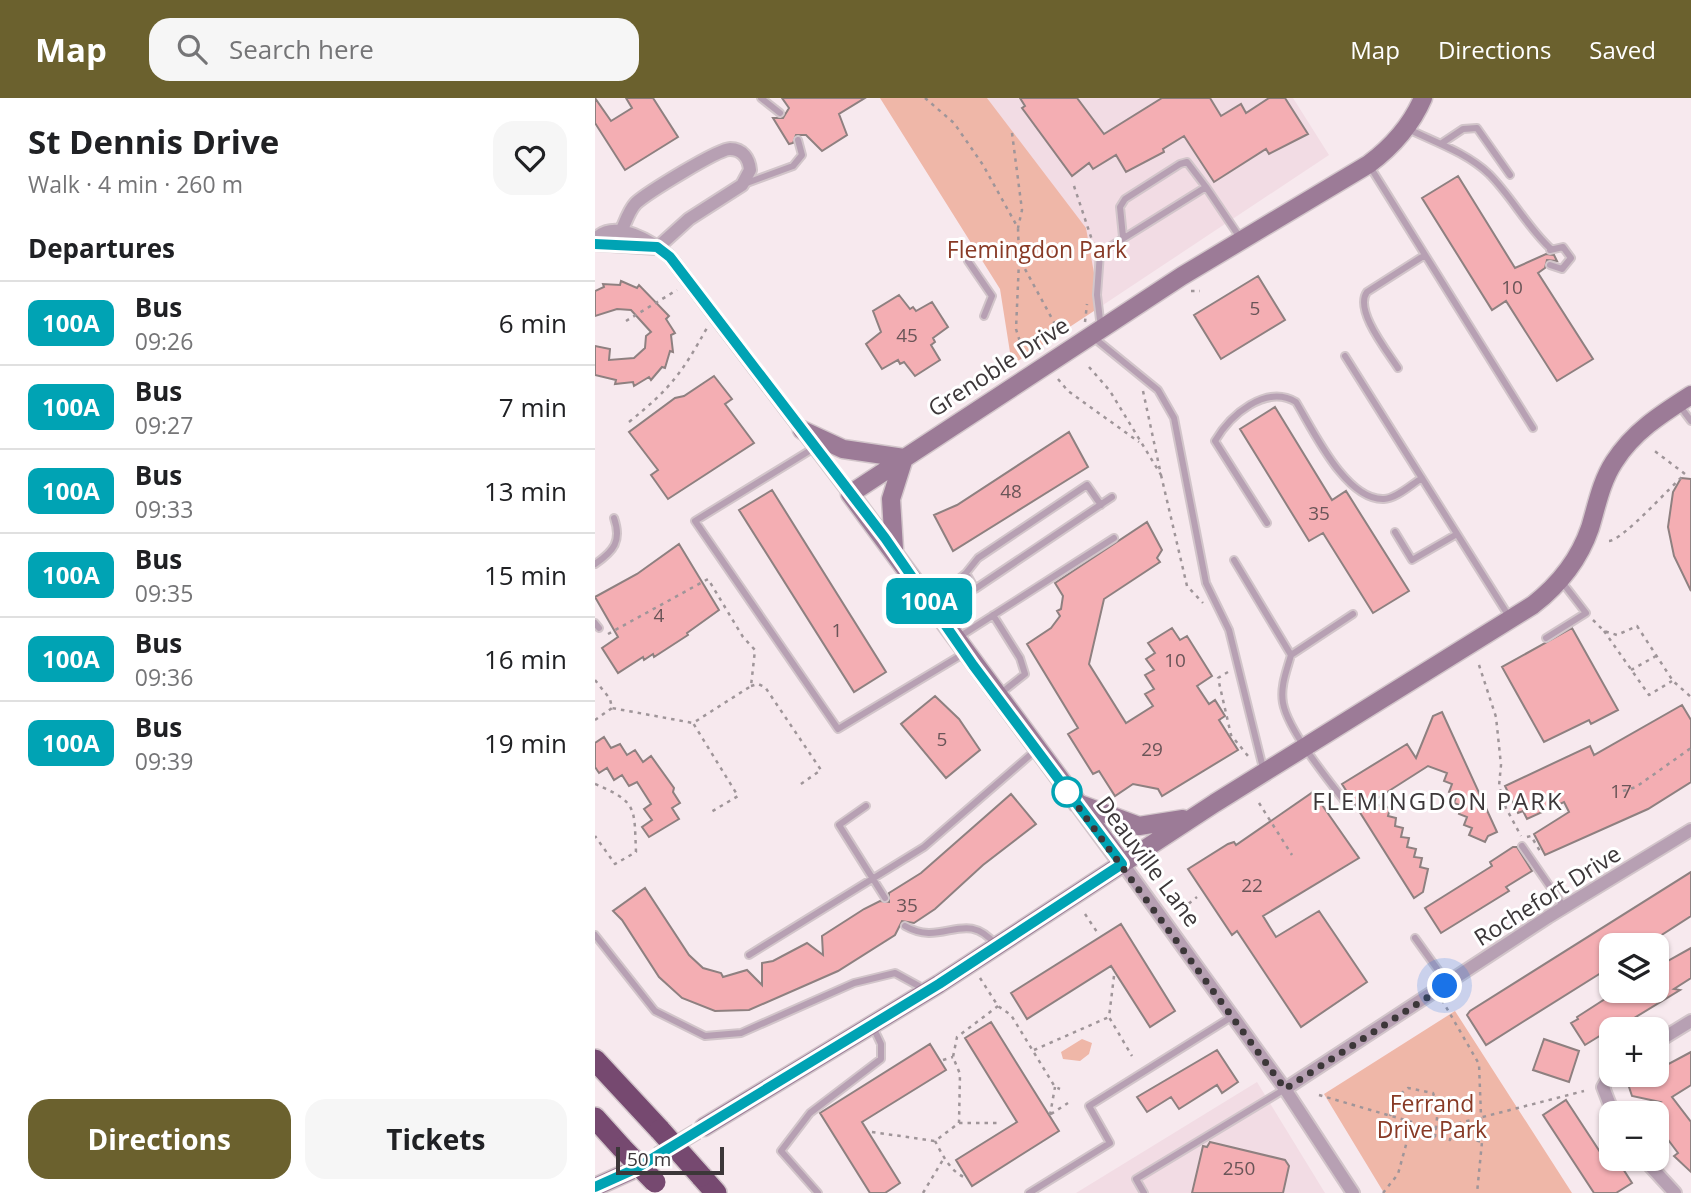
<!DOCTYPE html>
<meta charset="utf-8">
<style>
body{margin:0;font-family:"Open Sans",sans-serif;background:#f6f6f6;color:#202124;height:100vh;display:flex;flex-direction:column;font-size:26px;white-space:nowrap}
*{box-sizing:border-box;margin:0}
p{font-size:23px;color:#757577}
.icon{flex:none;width:38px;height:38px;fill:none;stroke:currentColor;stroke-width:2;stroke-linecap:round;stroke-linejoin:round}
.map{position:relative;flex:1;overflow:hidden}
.details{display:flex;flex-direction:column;background:#fff;width:595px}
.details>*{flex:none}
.badge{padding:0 14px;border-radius:10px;font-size:24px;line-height:46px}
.fabs{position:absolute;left:1004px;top:835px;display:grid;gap:14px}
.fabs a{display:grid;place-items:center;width:70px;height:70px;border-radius:14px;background:#fff;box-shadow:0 2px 5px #0004;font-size:35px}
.scale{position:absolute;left:21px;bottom:18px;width:108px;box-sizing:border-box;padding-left:7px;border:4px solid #3c3739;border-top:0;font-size:19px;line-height:24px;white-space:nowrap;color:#3c3739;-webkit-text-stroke:5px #fff;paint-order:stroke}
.you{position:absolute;width:35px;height:35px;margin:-18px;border:5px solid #fff;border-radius:50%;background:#1a73e8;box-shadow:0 0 0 10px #1a73e833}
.map>.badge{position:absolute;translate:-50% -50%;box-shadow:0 0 0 4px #fff}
h2{padding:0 28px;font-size:26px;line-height:63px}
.round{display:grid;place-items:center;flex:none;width:74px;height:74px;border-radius:21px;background:#f6f6f6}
.overview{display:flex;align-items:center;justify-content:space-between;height:119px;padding:0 28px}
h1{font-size:33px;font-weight:700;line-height:52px}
.cta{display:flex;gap:14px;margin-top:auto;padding:14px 28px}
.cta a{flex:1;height:80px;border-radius:21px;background:#6b612e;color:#fff;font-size:28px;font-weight:700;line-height:80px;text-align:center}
.cta a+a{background:#f6f6f6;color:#202124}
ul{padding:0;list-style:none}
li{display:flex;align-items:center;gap:21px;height:84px;padding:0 28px;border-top:2px solid #e0e0e0}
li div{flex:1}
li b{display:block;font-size:26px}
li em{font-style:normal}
li .badge{min-width:77px;font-weight:700;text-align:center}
header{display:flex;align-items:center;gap:42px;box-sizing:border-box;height:98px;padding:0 35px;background:#6b612e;color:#fff}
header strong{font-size:33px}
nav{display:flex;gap:38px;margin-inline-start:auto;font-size:24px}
.search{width:490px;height:63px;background:#f6f6f6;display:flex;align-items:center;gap:18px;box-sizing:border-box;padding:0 24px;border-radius:21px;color:#757577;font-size:26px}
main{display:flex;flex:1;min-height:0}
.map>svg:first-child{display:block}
.built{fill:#f2dce4}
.green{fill:#efb7a8}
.building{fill:#f4aeb3;stroke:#8e8080;stroke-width:2}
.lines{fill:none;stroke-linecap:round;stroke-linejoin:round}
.secondary-tunnel{stroke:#d2c5ca;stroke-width:18;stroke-dasharray:18 9;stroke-linecap:butt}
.lane-casing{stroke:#d2c5ca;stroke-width:10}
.street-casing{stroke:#d2c5ca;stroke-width:16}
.secondary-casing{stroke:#d2c5ca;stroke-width:21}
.highway-casing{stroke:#d2c5ca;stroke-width:24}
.path{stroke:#9f9599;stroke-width:2.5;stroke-dasharray:3.5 5;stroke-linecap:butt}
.lane{stroke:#b7a0b3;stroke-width:6}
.street{stroke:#b7a0b3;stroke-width:12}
.secondary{stroke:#9c7b97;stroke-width:18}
.highway{stroke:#764970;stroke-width:21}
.highway-bridge-casing{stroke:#d2c5ca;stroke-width:24;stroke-linecap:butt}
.highway-bridge{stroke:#764970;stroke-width:21}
.line-casing{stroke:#fff;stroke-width:16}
.line{stroke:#00a3b4;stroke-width:10}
.walk{stroke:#3c3739;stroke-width:7;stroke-dasharray:0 12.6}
.stop-dot{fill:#fff;stroke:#00a3b4;stroke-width:3.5}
.labels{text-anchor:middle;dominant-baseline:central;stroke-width:6;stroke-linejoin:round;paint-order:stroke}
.number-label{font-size:19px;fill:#6a5558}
.park-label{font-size:23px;fill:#883a26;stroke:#fff}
.street-label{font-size:23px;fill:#3c3739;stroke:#fff}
.neighbourhood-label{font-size:24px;letter-spacing:2px;fill:#3c3739;stroke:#fff}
</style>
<header>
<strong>Map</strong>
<div class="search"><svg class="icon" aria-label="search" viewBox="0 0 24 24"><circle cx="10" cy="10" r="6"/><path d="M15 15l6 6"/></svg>Search here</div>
<nav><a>Map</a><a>Directions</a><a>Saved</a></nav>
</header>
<main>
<section class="details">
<div class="overview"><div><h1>St Dennis Drive</h1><p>Walk · 4 min · 260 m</p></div><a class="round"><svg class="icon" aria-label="heart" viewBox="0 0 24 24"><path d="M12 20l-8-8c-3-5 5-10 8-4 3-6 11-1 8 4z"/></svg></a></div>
<h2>Departures</h2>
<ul>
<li><span class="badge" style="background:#00a3b4;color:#fff">100A</span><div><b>Bus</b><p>09:26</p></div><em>6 min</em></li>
<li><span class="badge" style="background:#00a3b4;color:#fff">100A</span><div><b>Bus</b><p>09:27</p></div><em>7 min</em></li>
<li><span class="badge" style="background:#00a3b4;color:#fff">100A</span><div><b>Bus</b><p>09:33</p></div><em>13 min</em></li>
<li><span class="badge" style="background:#00a3b4;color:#fff">100A</span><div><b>Bus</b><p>09:35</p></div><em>15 min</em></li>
<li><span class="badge" style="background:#00a3b4;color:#fff">100A</span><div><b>Bus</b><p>09:36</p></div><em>16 min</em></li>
<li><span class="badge" style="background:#00a3b4;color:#fff">100A</span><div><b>Bus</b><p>09:39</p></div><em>19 min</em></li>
</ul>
<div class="cta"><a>Directions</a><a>Tickets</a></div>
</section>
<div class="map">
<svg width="1096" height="1095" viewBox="0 0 1096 1095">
<rect width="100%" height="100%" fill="#f7e9ee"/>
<path class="built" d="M392 0H698L734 57 505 209 417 35Z
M662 984 730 1095H481Z"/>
<path class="green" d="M285 0H392L491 130 505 209 417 267 405 191Z
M860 913 977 1095H789L729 996Z
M487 941 497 945 494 956 485 963 468 961 466 954Z"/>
<path class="building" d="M0 0 16 23 37 10 31 0H58L83 39 30 72 0 25Z
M187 0H270L244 16 252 37 227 53 211 37H201L198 45 194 46 178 20H188L194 10Z
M425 0H482L509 36 567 0H615L626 18 646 6 651 15 674 0H690L713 36 674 56 671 51 619 84 589 38 568 51 569 54 531 74 521 57 498 71 494 65 477 78 427 10 430 8Z
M863 78 920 170 951 156 959 157 962 163 952 162 950 170 943 175 998 261 962 283 911 203 897 212 827 100Z
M663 178 690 222 626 261 599 217Z
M26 183 42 190 44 187 74 218 71 221 80 235 76 237 78 254 75 253 70 270 67 269 56 282 54 279 39 288 38 284 20 286 21 282 0 277V248L15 251 14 262 39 260 50 250 51 238 56 234 36 212 22 211 0 218V193L9 189 8 186 25 187Z
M304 197 315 211 318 209 321 213 337 204 353 229 338 240 340 244 336 247 345 262 320 278 309 264 305 266 303 262 287 271 271 246 286 234 278 213Z
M119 278 137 301 130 306 159 345 73 401 56 377 63 372 34 334 80 300 89 298Z
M680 309 737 402 751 393 814 493 778 515 728 435 714 443 645 331Z
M474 334 493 369 358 453 339 417 362 407Z
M1086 380 1096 381V493L1079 458 1073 429 1078 394Z
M177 392 291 574 259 594 144 412Z
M552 424 567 452 562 460 565 464 509 501 494 566 531 625 558 608 550 596 559 591 550 577 559 572 551 561 560 555 553 545 577 530 585 542 592 538 617 578 602 588 614 606 620 602 630 618 624 622 643 652 567 698 563 691 538 686 520 698 504 673 498 676 473 636 483 630 432 546 456 530 465 518 462 513 466 511 468 498 460 485Z
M84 446 124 512 92 535 93 537 59 559 58 556 49 562 48 559 23 575 7 550 23 539 0 499 42 476Z
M977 530 1023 612 996 626 994 622 949 644 907 569Z
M340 598 364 621 385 652 351 680 306 626Z
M1087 607 1096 622V684L1053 711 950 757 939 736 974 714 969 704 932 721 928 713 923 715 910 688 995 648 999 657Z
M847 614 902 734 893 738 890 744 874 737 877 730 869 727 872 719 864 716 867 708 859 705 862 697 854 694 857 686 849 683 852 675 833 668 775 705 795 710 793 718 801 720 800 728 808 730 806 739 814 740 812 749 821 751 819 759 827 760 825 769 833 771 828 794 819 800 747 686 812 646 821 660 838 618Z
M9 639 16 650 25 646 32 657 40 652 48 664 56 658 79 690 78 694 85 705 77 710 84 721 54 739 47 729 57 722 49 711 56 706 42 684 34 688 27 677 19 682 12 670 4 675 0 669V645Z
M718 694 764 760 668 818 681 839 724 813 772 884 706 929 642 833 637 837 593 771 633 746 639 744 641 747Z
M416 696 441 726 388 767 340 811 319 825 307 823 300 837 243 873 154 912 120 913 87 900 64 879 27 822 18 813 50 790 94 857 108 870 126 875 128 879 152 872 167 887V865L178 863 212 845 228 857 227 838 269 811 285 803 294 804V795L326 775Z
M918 749H922L937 773 911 789 914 793 846 835 830 810 897 768 895 764Z
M1096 774V818L1051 847H1017V868L891 947 872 917 875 913Z
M526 826 580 913 555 929 516 868 432 921 416 895Z
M1096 850V880L1079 891 1085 892 1031 925 1035 931H1016L990 947 976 925 983 921 982 919 1024 892H1062V869Z
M396 924 464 1033 377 1088 361 1062 422 1024 370 940Z
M949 941 984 953 974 984 938 972Z
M335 946 351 972 267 1024 305 1085 290 1095H275L225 1015Z
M622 952 643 984 627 995 622 987 584 1011 576 999 552 1014 542 999Z
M1096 954V987L1077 999 1096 1024V1074L1079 1058 1083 1055 1062 1027V1015H1045L1065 1004 1037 998 1033 986 1048 976H1062V972Z
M971 1002 1011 1063 1021 1060 1037 1085 1021 1095H999L948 1017Z
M615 1044 690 1062 694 1068 688 1095H597L608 1048 612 1049Z"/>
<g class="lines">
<path class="secondary-tunnel" d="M40 1071 109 1029"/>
<defs>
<path id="lane" d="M166 0 185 15
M813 31C840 44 872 55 894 76 917 99 932 129 956 151
M847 45 868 31 882 30 915 77
M774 67 938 330
M149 86 198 68 207 57 203 42
M528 139 525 109 530 101 585 66 592 64 611 89
M373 163 397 198 389 218
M955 167 967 171 976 160 968 149 955 152
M506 230 502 197 505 155 611 89 646 141
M498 239 563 292 579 320 611 485 634 532 669 674
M750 258 915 520
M803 270C792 253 759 212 772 194L830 157
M1084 307 1096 323
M219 350 100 423 243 631 368 556
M672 425 620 343C635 317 671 286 701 304 718 332 751 403 789 401 801 401 817 386 827 380
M800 434 817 462 862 436
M639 462 696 557C692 572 685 588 688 605 693 633 737 687 755 710
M0 466C19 453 27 443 19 420
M371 475 383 460 492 387 506 407
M336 504 371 475 380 491 517 399
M398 517 425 560 430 576 406 595
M0 525 4 530
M364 539 519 440
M951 540 991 515 967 484
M696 557 758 516
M271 708 244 727 290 800
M927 748 969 809
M310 828C348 850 370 809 401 847
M0 837 60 913 110 938 146 935 259 885 300 875 331 892
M820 840 843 872 850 888
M154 857 329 749 441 652
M223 1095 186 1053 215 1015 286 961V946L277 927
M434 1095 515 1045 494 1008 638 918
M549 1095 541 1081 690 991"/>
<path id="street" d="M26 134C30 125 34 112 41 105 52 95 123 51 135 51 148 51 154 61 155 72L147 87 94 121 62 150
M0 142C19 119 59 145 75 159L255 396
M0 146 62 150
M528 766 690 991 758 1095
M1062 944 1096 923
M1017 974 1008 989 1018 1015
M690 991 953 819 1096 732
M1048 1060 1080 1095"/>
<path id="secondary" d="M207 332 248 351 309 360
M299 451 296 401 309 360
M482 705 544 728 588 721
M528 766 255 396 587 178 774 66C798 48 816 28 828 0
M109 1029 344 886 620 705 938 507C965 486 984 462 995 430 1002 407 1006 384 1019 364 1038 334 1066 316 1096 297
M0 1089 40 1071"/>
<path id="highway" d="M0 962 65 1032
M0 1020 27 1050
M106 1078 121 1095"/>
</defs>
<use href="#lane" class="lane-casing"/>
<use href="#street" class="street-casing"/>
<use href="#secondary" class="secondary-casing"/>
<use href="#highway" class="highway-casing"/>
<path class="path" d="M330 0 359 25 388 67 423 130 424 160 461 228
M417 35 427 112 423 130
M479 88 499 148
M424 163 421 231 431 263
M596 193H605
M31 223 82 192
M490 224 492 206
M494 269 515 293 566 377 548 293
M463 281 473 293 544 344
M34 324C76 290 87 275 113 228
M566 377 592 488 608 505
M1014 443C1028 442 1075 389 1090 376L1057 351
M998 522 1009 533 1022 537 1042 528 1078 583 1096 599
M1009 533 1054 597 1077 583
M13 536 113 481 148 539 160 552 156 588 98 625 143 698 116 714
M884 567 901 619 906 667 904 688 911 710 926 738
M1036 572 1061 558
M633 574 623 580 636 637 653 658
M0 582 15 601 17 610 98 625
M156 588 163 586 170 589 226 672 203 688
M0 622 17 610
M0 686C43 704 39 710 41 754L20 766 0 738
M1028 693 1041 689 1096 650
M664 705 697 757
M932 739 936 738 945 753
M587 811 602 799
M490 816 504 837
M519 878 514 919 537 958
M385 880 403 908 416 917 460 989 465 991
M847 902 884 966 887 1044 882 1095
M439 952 514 919
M348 962 358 959
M724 997 841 1031 989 993
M456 1016 473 1005
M455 1017 460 989
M795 1018 801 1000 813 990 838 995 843 1010 840 1039 855 1042 860 1025
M364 1025H404
M277 1034 340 1043 364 1025 365 976 358 959 362 939 403 908
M857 1036 887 1044
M340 1043C347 1056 355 1073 369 1079
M328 1095 349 1060
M788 1095 803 1076 817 1025"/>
<use href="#lane" class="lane"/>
<use href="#street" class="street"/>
<use href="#secondary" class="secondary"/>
<use href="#highway" class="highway"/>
<defs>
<path id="highway-bridge" d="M65 1032 106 1078
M27 1050 60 1084"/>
</defs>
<use href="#highway-bridge" class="highway-bridge-casing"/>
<use href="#highway-bridge" class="highway-bridge"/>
</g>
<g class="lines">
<defs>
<path id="line" d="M0 146 62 149 75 159 290 440 378 567 527 766 344 886 40 1071 0 1089"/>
</defs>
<use href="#line" class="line-casing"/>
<use href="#line" class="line"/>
<path class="walk" d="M472 694 467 687 690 991 850 888"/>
</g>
<circle class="stop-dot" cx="472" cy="694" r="14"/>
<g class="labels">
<g class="number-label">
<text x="917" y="189">10</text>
<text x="660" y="210">5</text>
<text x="312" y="237">45</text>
<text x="416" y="393">48</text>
<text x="724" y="415">35</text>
<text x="64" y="517">4</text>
<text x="242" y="532">1</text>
<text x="580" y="562">10</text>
<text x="347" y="641">5</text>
<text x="557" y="651">29</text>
<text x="1026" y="693">17</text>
<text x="657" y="787">22</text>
<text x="312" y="807">35</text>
<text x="644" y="1070">250</text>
</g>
<g class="park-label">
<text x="442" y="151">Flemingdon Park</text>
<text x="837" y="1005">Ferrand<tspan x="837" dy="26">Drive Park</tspan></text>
</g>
<g class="street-label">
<text transform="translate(403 268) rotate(-33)">Grenoble Drive</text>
<text transform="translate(554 763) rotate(53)">Deauville Lane</text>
<text transform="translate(952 797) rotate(-32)">Rochefort Drive</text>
</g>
<g class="neighbourhood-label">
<text x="843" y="702">FLEMINGDON PARK</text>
</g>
</g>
</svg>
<div class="fabs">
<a><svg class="icon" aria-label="layers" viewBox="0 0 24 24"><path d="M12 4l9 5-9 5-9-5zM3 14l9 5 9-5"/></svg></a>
<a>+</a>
<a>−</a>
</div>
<div class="scale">50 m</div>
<div class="you" style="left:850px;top:888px"></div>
<b class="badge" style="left:334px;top:503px;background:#00a3b4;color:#fff">100A</b>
</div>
</main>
